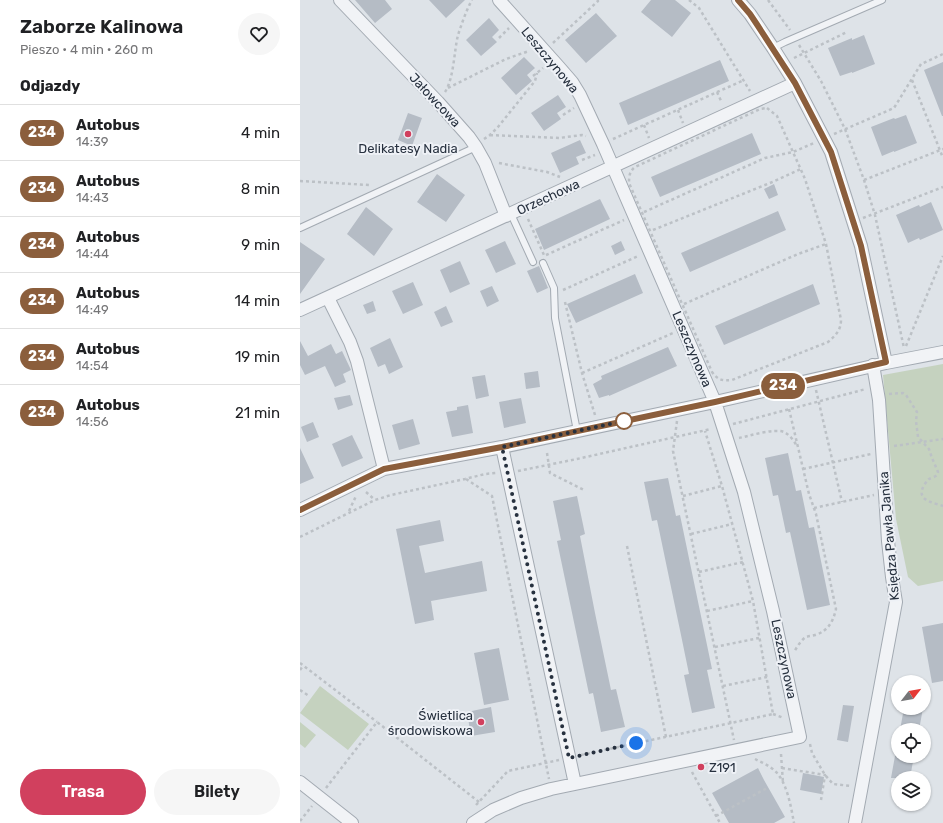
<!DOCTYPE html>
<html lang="pl">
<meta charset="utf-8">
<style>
body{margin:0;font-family:Rubik,sans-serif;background:#f6f6f6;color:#202124;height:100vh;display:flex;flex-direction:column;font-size:15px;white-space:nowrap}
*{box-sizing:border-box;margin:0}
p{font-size:13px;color:#757577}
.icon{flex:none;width:22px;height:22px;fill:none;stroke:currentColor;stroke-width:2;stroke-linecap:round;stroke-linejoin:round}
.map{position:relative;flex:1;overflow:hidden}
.panel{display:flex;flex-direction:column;background:#fff;width:300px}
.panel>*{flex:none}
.badge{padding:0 8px;border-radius:13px;font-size:14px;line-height:26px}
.needle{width:26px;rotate:59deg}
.buttons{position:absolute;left:591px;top:675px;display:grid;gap:8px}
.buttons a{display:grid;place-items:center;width:40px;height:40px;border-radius:50%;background:#fff;box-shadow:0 1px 3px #0004;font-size:20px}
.you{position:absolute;width:20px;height:20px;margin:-10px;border:3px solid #fff;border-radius:50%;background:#1a73e8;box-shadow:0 0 0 6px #1a73e833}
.map>.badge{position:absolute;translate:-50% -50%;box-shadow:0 0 0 2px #fff}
h2{padding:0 20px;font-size:15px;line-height:36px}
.round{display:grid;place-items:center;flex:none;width:42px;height:42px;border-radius:21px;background:#f6f6f6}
.overview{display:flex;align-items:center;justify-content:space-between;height:68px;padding:0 20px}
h1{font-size:19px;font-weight:600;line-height:30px}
.primary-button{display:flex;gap:8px;margin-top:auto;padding:8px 20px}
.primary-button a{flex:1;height:46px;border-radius:24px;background:#d1405e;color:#fff;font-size:16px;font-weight:600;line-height:46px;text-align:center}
.primary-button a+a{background:#f6f6f6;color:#202124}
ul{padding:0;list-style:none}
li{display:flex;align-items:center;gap:12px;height:56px;padding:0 20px;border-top:1px solid #e0e0e0}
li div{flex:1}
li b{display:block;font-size:15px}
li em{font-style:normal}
li .badge{min-width:44px;font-weight:700;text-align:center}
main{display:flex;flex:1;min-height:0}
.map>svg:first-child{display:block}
.green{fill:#c5d2bf}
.building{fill:#b5bcc5}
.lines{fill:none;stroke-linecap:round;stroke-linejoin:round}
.lane-casing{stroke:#a3aab2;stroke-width:8}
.street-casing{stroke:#a3aab2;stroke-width:14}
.path{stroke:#bcc1c6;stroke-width:2.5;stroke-dasharray:3 3;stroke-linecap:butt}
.lane{stroke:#f1f3f6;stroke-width:6}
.street{stroke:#f1f3f6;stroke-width:12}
.line-casing{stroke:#fff;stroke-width:9}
.line{stroke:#8b5e3c;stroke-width:6}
.walk{stroke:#27313f;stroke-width:4;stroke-dasharray:0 7.2}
.poi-dot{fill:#d1405e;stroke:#eef1f6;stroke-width:1.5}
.stop-dot{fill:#fff;stroke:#8b5e3c;stroke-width:2}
.labels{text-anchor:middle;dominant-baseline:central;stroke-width:4;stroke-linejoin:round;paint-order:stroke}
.street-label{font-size:13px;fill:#27313f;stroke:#eef1f6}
.poi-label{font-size:13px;fill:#27313f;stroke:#eef1f6}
</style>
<main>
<section class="panel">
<div class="overview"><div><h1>Zaborze Kalinowa</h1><p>Pieszo · 4 min · 260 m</p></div><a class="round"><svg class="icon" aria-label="heart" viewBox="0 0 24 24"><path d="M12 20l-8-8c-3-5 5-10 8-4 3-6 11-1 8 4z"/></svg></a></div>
<h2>Odjazdy</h2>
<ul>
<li><span class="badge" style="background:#8b5e3c;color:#fff">234</span><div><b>Autobus</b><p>14:39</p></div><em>4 min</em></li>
<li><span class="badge" style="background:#8b5e3c;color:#fff">234</span><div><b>Autobus</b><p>14:43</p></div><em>8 min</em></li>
<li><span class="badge" style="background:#8b5e3c;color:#fff">234</span><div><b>Autobus</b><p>14:44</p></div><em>9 min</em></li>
<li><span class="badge" style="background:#8b5e3c;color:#fff">234</span><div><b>Autobus</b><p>14:49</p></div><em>14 min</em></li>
<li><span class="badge" style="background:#8b5e3c;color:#fff">234</span><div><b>Autobus</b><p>14:54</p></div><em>19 min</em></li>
<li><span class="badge" style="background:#8b5e3c;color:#fff">234</span><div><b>Autobus</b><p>14:56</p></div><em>21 min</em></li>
</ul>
<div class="primary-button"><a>Trasa</a><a>Bilety</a></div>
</section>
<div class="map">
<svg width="643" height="823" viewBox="0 0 643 823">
<rect width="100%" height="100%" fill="#dee3e8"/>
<path class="green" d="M643 364V581L618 586 608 577 596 519 583 375Z
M20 686 69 724 48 750 0 713Z
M0 722 16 735 5 748 0 744Z"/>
<path class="building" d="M55 0H85L92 9 75 23Z
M129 0H165L146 18Z
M351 0H375L391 13 372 37 341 12Z
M296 13 317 36 286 63 265 40Z
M189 18 199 30 192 37 197 42 181 56 166 40Z
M564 35 575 64 552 73V72L540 76 528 48 552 38V40Z
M224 57 235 68 227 75 232 81 216 95 201 78Z
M420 60 429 81 328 125 319 103Z
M643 62V116H642L624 70Z
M258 95 266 107 257 113 261 119 244 131 231 113Z
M108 113 122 118 112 146 98 140Z
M606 115 617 143 594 152V151L582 156 571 127 594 118 595 119Z
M452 133 461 154 360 197 351 177Z
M280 140 286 153 276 157 279 164 260 173 251 153Z
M137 174 165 195 146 222 117 202Z
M474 184 478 195 469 199 464 189Z
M300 199 310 219 244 250 235 229Z
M631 202 643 230 620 240 619 238 608 243 596 215 619 205 620 207Z
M66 207 93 229 74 256 47 234Z
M478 211 486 230 390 272 381 253Z
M205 241 216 264 196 273 185 250Z
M321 241 325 250 315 255 311 246Z
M0 242 25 259 0 294Z
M160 261 170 284 150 293 140 270Z
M239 266 248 288 237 293 227 271Z
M335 274 343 293 276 323 267 304Z
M113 282 123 305 103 314 92 291Z
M513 284 520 304 424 345 415 326Z
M192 286 199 301 187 307 180 291Z
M73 301 76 311 67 314 63 305Z
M146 306 153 322 141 327 134 312Z
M90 338 103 367 89 374 85 364 78 367 70 348Z
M0 341 8 356 31 344 36 354 42 351 51 370 43 374 46 382 35 387 25 366 5 375 0 365Z
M368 347 377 366 309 396V395L299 398 293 384 302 379 301 376Z
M238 371 240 387 226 389 224 373Z
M185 375 189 396 176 399 172 377Z
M50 395 53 405 38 410 34 398Z
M221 398 226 423 204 428 199 402Z
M168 405 173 433 152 437 146 412 157 410V407Z
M113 419 120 444 99 450 92 425Z
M13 422 19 437 7 442 1 427Z
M52 435 63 458 42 467 32 444Z
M0 448 14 478 0 484Z
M488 453 496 491 501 490 509 528 514 527 530 605 507 610 490 532 486 533 478 495 473 496 465 458Z
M368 478 376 516 380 515 412 669 407 670 415 708 392 713 384 675 389 674 381 635 357 520 352 521 344 482Z
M277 496 285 534 280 536 295 613 311 690 316 689 325 727 301 732 293 693 289 694 257 541 261 540 253 501Z
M140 520 144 541 119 546 125 573 182 561 187 591 131 601 134 620 115 624 96 529Z
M643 623V681L632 683 622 627Z
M199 648 209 700 184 705 174 653Z
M543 705 554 706 548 742 537 740Z
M191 707 195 732 171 736 167 712Z
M604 708H623L619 730H600Z
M595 756H614L610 778H591Z
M458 768 464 780 485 817 474 823H429L412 793Z
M503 773 524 777 521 794 500 790Z"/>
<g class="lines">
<defs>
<path id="lane" d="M473 48 485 42 582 0
M211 214 233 262
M0 228 176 147
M243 263 254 288 255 318 277 431"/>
<path id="street" d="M40 0 138 102 169 137 176 147 185 163 206 216
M438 0 450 14 473 48 495 83 531 152 561 246 586 363
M28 298 50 342 57 361 84 469
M0 310 495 83
M202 447 275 784
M0 510 84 469 202 447 415 402 586 363 643 352
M0 782 52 823
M173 823 193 810 221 798 251 789 500 737 473 611 444 492 415 402 303 144 280 95 272 82 259 67 199 0
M555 823 596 602 594 590 592 577 588 541 579 400 573 365"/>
</defs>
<use href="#lane" class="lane-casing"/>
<use href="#street" class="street-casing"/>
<path class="path" d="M389 0 399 8 450 91
M468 0 490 30
M199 38 209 28
M253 43 298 1 297 0
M499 45 521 81 545 129 564 180 575 215 604 348
M494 58 547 32
M233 76 243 68
M612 80 643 158
M148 88 206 59 229 51
M145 92C154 78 154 51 158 35 162 23 166 11 172 0
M417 92 422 103
M467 108 477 116 505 179 517 216 526 244 541 320C541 330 536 335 528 342L432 380C422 381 418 380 412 372L329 183C329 175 330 171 335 167L460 109Z
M378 110 383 123
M263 115 274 108
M344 125 349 138
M534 134 594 108 621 64 643 54
M190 135 259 138 282 135 286 136
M184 139 190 135 198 127 235 81 237 73
M313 139 444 80
M282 160 295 155
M199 163 247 172 260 177
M564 180 643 149
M0 181 69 185
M344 212 465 158 493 152 514 143
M563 218 643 187
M228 219 244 255
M353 230 470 183 501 169
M246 255 324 220
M263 290 338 256
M265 302 282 373 295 415
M384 304 498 254 526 244
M606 346 643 256
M282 373 373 333
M516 390 542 502
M589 394 603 393 606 395 617 412 616 421 618 437 629 449 632 458 638 472 637 475C635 477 631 478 629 479 626 482 623 486 622 490 619 501 635 503 643 506
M489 409 509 494 516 514 536 609C533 622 528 631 515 635 512 636 509 636 506 637 501 640 497 647 494 652
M377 421 373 451 434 740
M433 424 566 389
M439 438C449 436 474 428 484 432 490 435 494 441 497 446
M594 446 643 439
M247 453 250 473 284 490
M503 469 571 454
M218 471 277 459 411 429
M166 479 192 496 249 779
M66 492 75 500
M383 496 422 486
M514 508 574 495
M49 511 56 496
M391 534 432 524
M0 537 75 500 91 495 165 479 185 474 196 473
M327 546 366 737
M399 572 443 562
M407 611 453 601
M415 647 459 638
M0 663 77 722
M0 670 3 666
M423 686 467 677
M0 690 9 696
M473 714 484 718
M510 744 512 753 525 775 533 784 551 786
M481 754 483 783
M281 755 473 714 453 601 422 486 405 431
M455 759C461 762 468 765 474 770 487 781 491 807 494 823
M482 768 525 775 521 800
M392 772 420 823
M26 788 77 722 179 802
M176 805 208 771 259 760
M416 816 467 788
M0 821 12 806"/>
<use href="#lane" class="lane"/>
<use href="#street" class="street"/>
</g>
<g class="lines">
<defs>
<path id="line" d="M0 510 84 469 202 447 415 402 586 362 561 246 531 152 495 83 458 26 450 14 438 0"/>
</defs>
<use href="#line" class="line-casing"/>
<use href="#line" class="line"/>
<path class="walk" d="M324 421 202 447 269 758 336 743"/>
</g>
<g class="poi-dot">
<circle cx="108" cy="134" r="4"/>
<circle cx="181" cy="722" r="4"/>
<circle cx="401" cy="767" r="4"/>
</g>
<circle class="stop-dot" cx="324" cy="421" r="8"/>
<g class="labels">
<g class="street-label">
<text transform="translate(250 60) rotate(50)">Leszczynowa</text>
<text transform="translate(135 100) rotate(47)">Jałowcowa</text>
<text transform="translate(248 197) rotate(-25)">Orzechowa</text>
<text transform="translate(392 349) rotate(67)">Leszczynowa</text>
<text transform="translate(589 536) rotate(-95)">Księdza Pawła Janika</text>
<text transform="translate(484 659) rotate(78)">Leszczynowa</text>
</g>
<g class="poi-label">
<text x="108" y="148">Delikatesy Nadia</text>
<text x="173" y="715" text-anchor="end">Świetlica<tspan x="173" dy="15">środowiskowa</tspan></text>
<text x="409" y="767" text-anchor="start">Z191</text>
</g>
</g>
</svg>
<div class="buttons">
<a><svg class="needle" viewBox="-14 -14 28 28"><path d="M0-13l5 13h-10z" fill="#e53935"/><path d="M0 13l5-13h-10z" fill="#757577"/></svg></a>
<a><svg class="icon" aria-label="locate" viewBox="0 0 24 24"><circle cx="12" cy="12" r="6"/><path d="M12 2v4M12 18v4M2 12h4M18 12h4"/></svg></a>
<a><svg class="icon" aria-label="layers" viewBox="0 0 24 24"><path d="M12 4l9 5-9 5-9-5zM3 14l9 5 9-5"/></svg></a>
</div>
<div class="you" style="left:336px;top:743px"></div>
<b class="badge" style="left:483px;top:386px;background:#8b5e3c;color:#fff">234</b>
</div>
</main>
